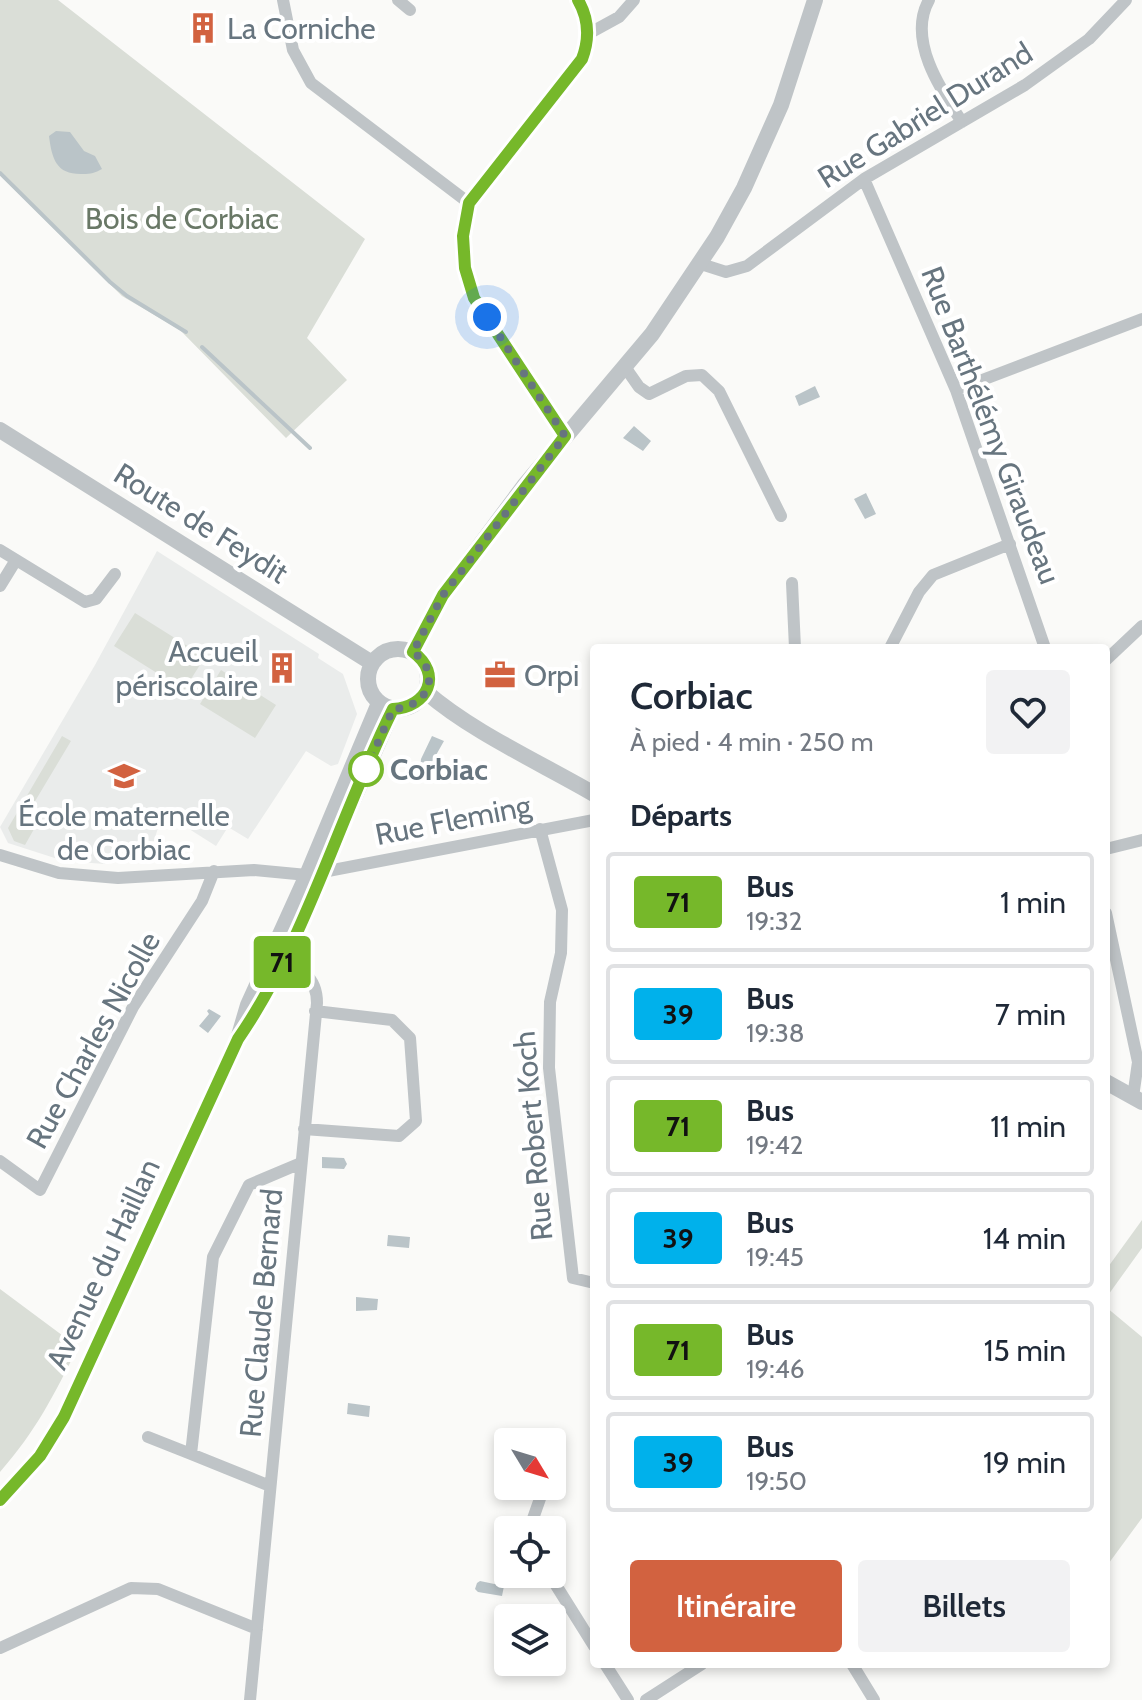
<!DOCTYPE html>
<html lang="fr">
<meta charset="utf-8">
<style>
body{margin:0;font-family:Cabin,sans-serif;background:#f2f2f3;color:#1f2937;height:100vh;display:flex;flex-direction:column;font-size:30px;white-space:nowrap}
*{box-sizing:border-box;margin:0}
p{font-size:26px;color:#747a83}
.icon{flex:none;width:44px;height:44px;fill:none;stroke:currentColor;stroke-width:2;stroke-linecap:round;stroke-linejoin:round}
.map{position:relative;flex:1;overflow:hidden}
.sheet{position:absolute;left:590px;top:644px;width:520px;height:1024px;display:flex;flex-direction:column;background:#fff;border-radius:8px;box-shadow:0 4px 12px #0003}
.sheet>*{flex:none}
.badge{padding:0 16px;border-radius:6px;font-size:28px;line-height:52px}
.needle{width:52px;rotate:128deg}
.fabs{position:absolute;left:494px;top:1428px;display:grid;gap:16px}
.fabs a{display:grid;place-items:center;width:72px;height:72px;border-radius:8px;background:#fff;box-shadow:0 4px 12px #0003;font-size:40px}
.you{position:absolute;width:40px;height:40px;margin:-20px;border:6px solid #fff;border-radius:50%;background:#1a73e8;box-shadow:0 0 0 12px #1a73e833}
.map>.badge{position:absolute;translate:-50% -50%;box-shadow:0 0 0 4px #fff}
h2{padding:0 40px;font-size:30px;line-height:72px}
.round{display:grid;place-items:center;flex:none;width:84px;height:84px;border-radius:8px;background:#f2f2f3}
.head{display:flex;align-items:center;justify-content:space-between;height:136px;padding:0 40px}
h1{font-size:38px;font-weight:600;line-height:60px}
.cta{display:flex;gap:16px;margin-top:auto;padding:16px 40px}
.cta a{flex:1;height:92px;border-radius:8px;background:#d26240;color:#fff;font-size:32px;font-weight:600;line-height:92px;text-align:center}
.cta a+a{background:#f2f2f3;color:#1f2937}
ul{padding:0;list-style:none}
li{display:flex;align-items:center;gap:24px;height:100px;margin:0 16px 12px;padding:0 24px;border:4px solid #e0e1e3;border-radius:8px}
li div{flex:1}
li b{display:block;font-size:30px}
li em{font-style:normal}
li .badge{min-width:88px;font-weight:700;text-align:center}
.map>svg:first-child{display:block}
.built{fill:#eaeceb}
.green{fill:#daded7}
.water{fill:#bac4c8}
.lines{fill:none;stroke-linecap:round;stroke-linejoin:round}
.stream{stroke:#bac4c8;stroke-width:4}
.minor{stroke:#bfc4c7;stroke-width:12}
.tertiary{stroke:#bfc4c7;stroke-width:16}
.line-casing{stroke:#fff;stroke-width:18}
.line{stroke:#76b82a;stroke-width:12}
.walk{stroke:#67757f;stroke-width:8;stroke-dasharray:0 14.4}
.stop-dot{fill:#fff;stroke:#76b82a;stroke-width:4}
.labels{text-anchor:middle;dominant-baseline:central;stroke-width:8;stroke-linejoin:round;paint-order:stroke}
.poi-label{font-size:30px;fill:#67757f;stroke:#fff;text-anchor:start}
.street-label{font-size:30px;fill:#67757f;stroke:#fff}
.park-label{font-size:30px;fill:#697866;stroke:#fff}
.stop-label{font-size:30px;font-weight:bold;fill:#67757f;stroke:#fff;text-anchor:start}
</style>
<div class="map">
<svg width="1142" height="1700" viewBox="0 0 1142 1700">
<rect width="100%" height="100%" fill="#fafaf8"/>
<path class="built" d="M157 551 319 654 318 658 343 674 357 714 338 764 331 766 306 751 248 839 228 827 216 846 178 822 173 828 160 821 154 841 116 847 105 864 64 861 8 843 0 827 95 665Z"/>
<path class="green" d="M0 0H58L365 239 307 338 347 380 286 438 180 330 122 296 0 175Z
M135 613 205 657 184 690 114 646Z
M221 670 276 705 255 738 200 704Z
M62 736 71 741 28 813 38 822 25 845 14 841 8 828Z
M1142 1220V1248L1106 1298V1266L1108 1267Z
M0 1289 78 1347C54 1395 36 1431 0 1472Z
M1106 1307 1142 1337V1518L1106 1567Z"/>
<path class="water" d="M56 131 70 132 84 151 95 156 102 169C95 173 91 174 83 174 57 175 52 160 49 136Z
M815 386 820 397 799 406 795 396Z
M634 426 651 441 643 451 623 438Z
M866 493 876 514 865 519 854 499Z
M432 736 444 741 427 771 420 768 421 759Z
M209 1009 221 1016 208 1033 199 1026 209 1014 207 1011Z
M322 1157 344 1158 347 1164 344 1169 322 1168Z
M388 1235 410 1237 409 1248 387 1246Z
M356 1297 378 1299 377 1310 356 1311Z
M348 1403 370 1406 369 1417 347 1414Z
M480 1581 504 1586 502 1596 478 1592 475 1589 477 1583Z"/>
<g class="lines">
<path class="stream" d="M0 173 110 282 127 296 186 332
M202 347 310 448"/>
<path class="minor" d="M283 0 293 50 311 83 469 203
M398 0 410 10
M929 0C907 39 940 89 962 122
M588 34 619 17 634 0
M864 179 956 390 1045 648
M701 264 726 272 747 266 864 179 1025 85 1089 39 1126 0
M625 367 639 387 649 394 686 376 702 375 719 391 781 516
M956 390 1142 319
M565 436 474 298 465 268 463 236 469 203 582 59C590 38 589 19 578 0
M0 550 85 602 96 599 115 574
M792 583 795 648
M0 586 16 560
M890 648 919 592 933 575 1010 544
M1106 660 1142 626
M540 829 562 910 561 953 550 1002 549 1068 573 1278 594 1283
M1106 849 1142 840
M0 855 59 873 118 878 254 870 307 875 594 820
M1106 913 1138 1062 1133 1097
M304 1129 399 1136 416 1121 410 1038 392 1020 315 1011
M0 1161 40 1190 133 1007 202 901 214 871
M148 1437 191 1454
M270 1486 191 1454 213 1257 249 1185 301 1163
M529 1530 543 1490
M549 1574 594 1646
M0 1648 131 1588 158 1589 257 1629
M605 1664 628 1700
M852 1664 874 1700
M250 1700 317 1003C317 976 300 968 278 959
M646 1700 702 1664"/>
<path class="tertiary" d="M0 430 372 663
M368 679a30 30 0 1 1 60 0a30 30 0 1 1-60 0Z
M413 652 443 595 524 486 652 334 717 237 744 188 781 105 815 0
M426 692C472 732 541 763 594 794
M248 1024 283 961 393 709
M1106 1082 1142 1102
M0 1500 40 1456 64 1417 238 1039 248 1005 307 875 379 703"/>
</g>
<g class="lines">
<defs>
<path id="line" d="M0 1500 40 1456 64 1417 238 1039C307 939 339 817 393 709 428 707 443 674 413 652L443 595 565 436 474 298 465 268 463 236 469 203 582 59C590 38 589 19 578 0"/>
</defs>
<use href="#line" class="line-casing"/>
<use href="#line" class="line"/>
<path class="walk" d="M366 769 393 709C428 707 443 674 413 652L443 595 565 436 487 317"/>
</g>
<defs>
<symbol id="building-bare" viewBox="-9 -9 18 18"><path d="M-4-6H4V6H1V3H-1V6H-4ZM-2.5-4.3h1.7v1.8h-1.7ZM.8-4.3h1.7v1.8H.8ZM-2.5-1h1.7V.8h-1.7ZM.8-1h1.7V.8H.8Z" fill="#d26240" stroke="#fff" stroke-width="2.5" paint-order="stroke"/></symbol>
<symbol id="office-bare" viewBox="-9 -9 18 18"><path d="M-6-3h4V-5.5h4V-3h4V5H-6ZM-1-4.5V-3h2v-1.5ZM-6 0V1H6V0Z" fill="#d26240" stroke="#fff" stroke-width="2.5" paint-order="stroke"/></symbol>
<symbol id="school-bare" viewBox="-9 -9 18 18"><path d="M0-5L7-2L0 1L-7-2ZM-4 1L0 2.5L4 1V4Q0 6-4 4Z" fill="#d26240" stroke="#fff" stroke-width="2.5" paint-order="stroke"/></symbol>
</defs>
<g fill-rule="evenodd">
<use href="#building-bare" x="181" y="6" width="44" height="44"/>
<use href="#building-bare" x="260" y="646" width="44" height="44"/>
<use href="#office-bare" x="478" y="653" width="44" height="44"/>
<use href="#school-bare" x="102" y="754" width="44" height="44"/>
</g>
<circle class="stop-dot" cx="366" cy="769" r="16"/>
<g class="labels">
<g class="poi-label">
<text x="227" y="28">La Corniche</text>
<text x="258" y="651" text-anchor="end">Accueil<tspan x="258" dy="34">périscolaire</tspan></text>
<text x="524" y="675">Orpi</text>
<text x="124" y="815" text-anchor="middle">École maternelle<tspan x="124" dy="34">de Corbiac</tspan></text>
</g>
<g class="street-label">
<text transform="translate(925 115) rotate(-32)">Rue Gabriel Durand</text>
<text transform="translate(991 425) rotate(69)">Rue Barthélémy Giraudeau</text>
<text transform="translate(201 523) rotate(32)">Route de Feydit</text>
<text transform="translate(453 820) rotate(-11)">Rue Fleming</text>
<text transform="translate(93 1040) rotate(-61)">Rue Charles Nicolle</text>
<text transform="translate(533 1136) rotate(-95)">Rue Robert Koch</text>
<text transform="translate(103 1264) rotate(-65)">Avenue du Haillan</text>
<text transform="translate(261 1313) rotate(-85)">Rue Claude Bernard</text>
</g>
<g class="park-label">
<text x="182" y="218">Bois de Corbiac</text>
</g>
<g class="stop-label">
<text x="390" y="769">Corbiac</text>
</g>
</g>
</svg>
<div class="fabs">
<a><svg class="needle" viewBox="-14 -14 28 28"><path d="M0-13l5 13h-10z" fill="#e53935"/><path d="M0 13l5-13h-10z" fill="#747a83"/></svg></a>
<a><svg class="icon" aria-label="locate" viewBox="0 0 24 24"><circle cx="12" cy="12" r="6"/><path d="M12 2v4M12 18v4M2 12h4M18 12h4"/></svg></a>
<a><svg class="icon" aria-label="layers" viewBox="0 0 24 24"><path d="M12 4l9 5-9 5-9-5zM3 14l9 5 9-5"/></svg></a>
</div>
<div class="you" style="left:487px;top:317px"></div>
<b class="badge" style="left:282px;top:962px;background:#76b82a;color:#111">71</b>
<section class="sheet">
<div class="head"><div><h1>Corbiac</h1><p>À pied · 4 min · 250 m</p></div><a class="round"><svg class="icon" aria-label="heart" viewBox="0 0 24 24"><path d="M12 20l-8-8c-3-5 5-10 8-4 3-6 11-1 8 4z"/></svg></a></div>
<h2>Départs</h2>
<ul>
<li><span class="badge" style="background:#76b82a;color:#111">71</span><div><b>Bus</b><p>19:32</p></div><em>1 min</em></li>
<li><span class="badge" style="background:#00b1eb;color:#111">39</span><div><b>Bus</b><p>19:38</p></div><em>7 min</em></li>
<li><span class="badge" style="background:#76b82a;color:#111">71</span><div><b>Bus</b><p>19:42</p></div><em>11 min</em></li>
<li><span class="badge" style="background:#00b1eb;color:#111">39</span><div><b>Bus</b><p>19:45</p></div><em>14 min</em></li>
<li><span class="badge" style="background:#76b82a;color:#111">71</span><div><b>Bus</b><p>19:46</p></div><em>15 min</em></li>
<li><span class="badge" style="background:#00b1eb;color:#111">39</span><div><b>Bus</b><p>19:50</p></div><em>19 min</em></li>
</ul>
<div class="cta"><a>Itinéraire</a><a>Billets</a></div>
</section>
</div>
